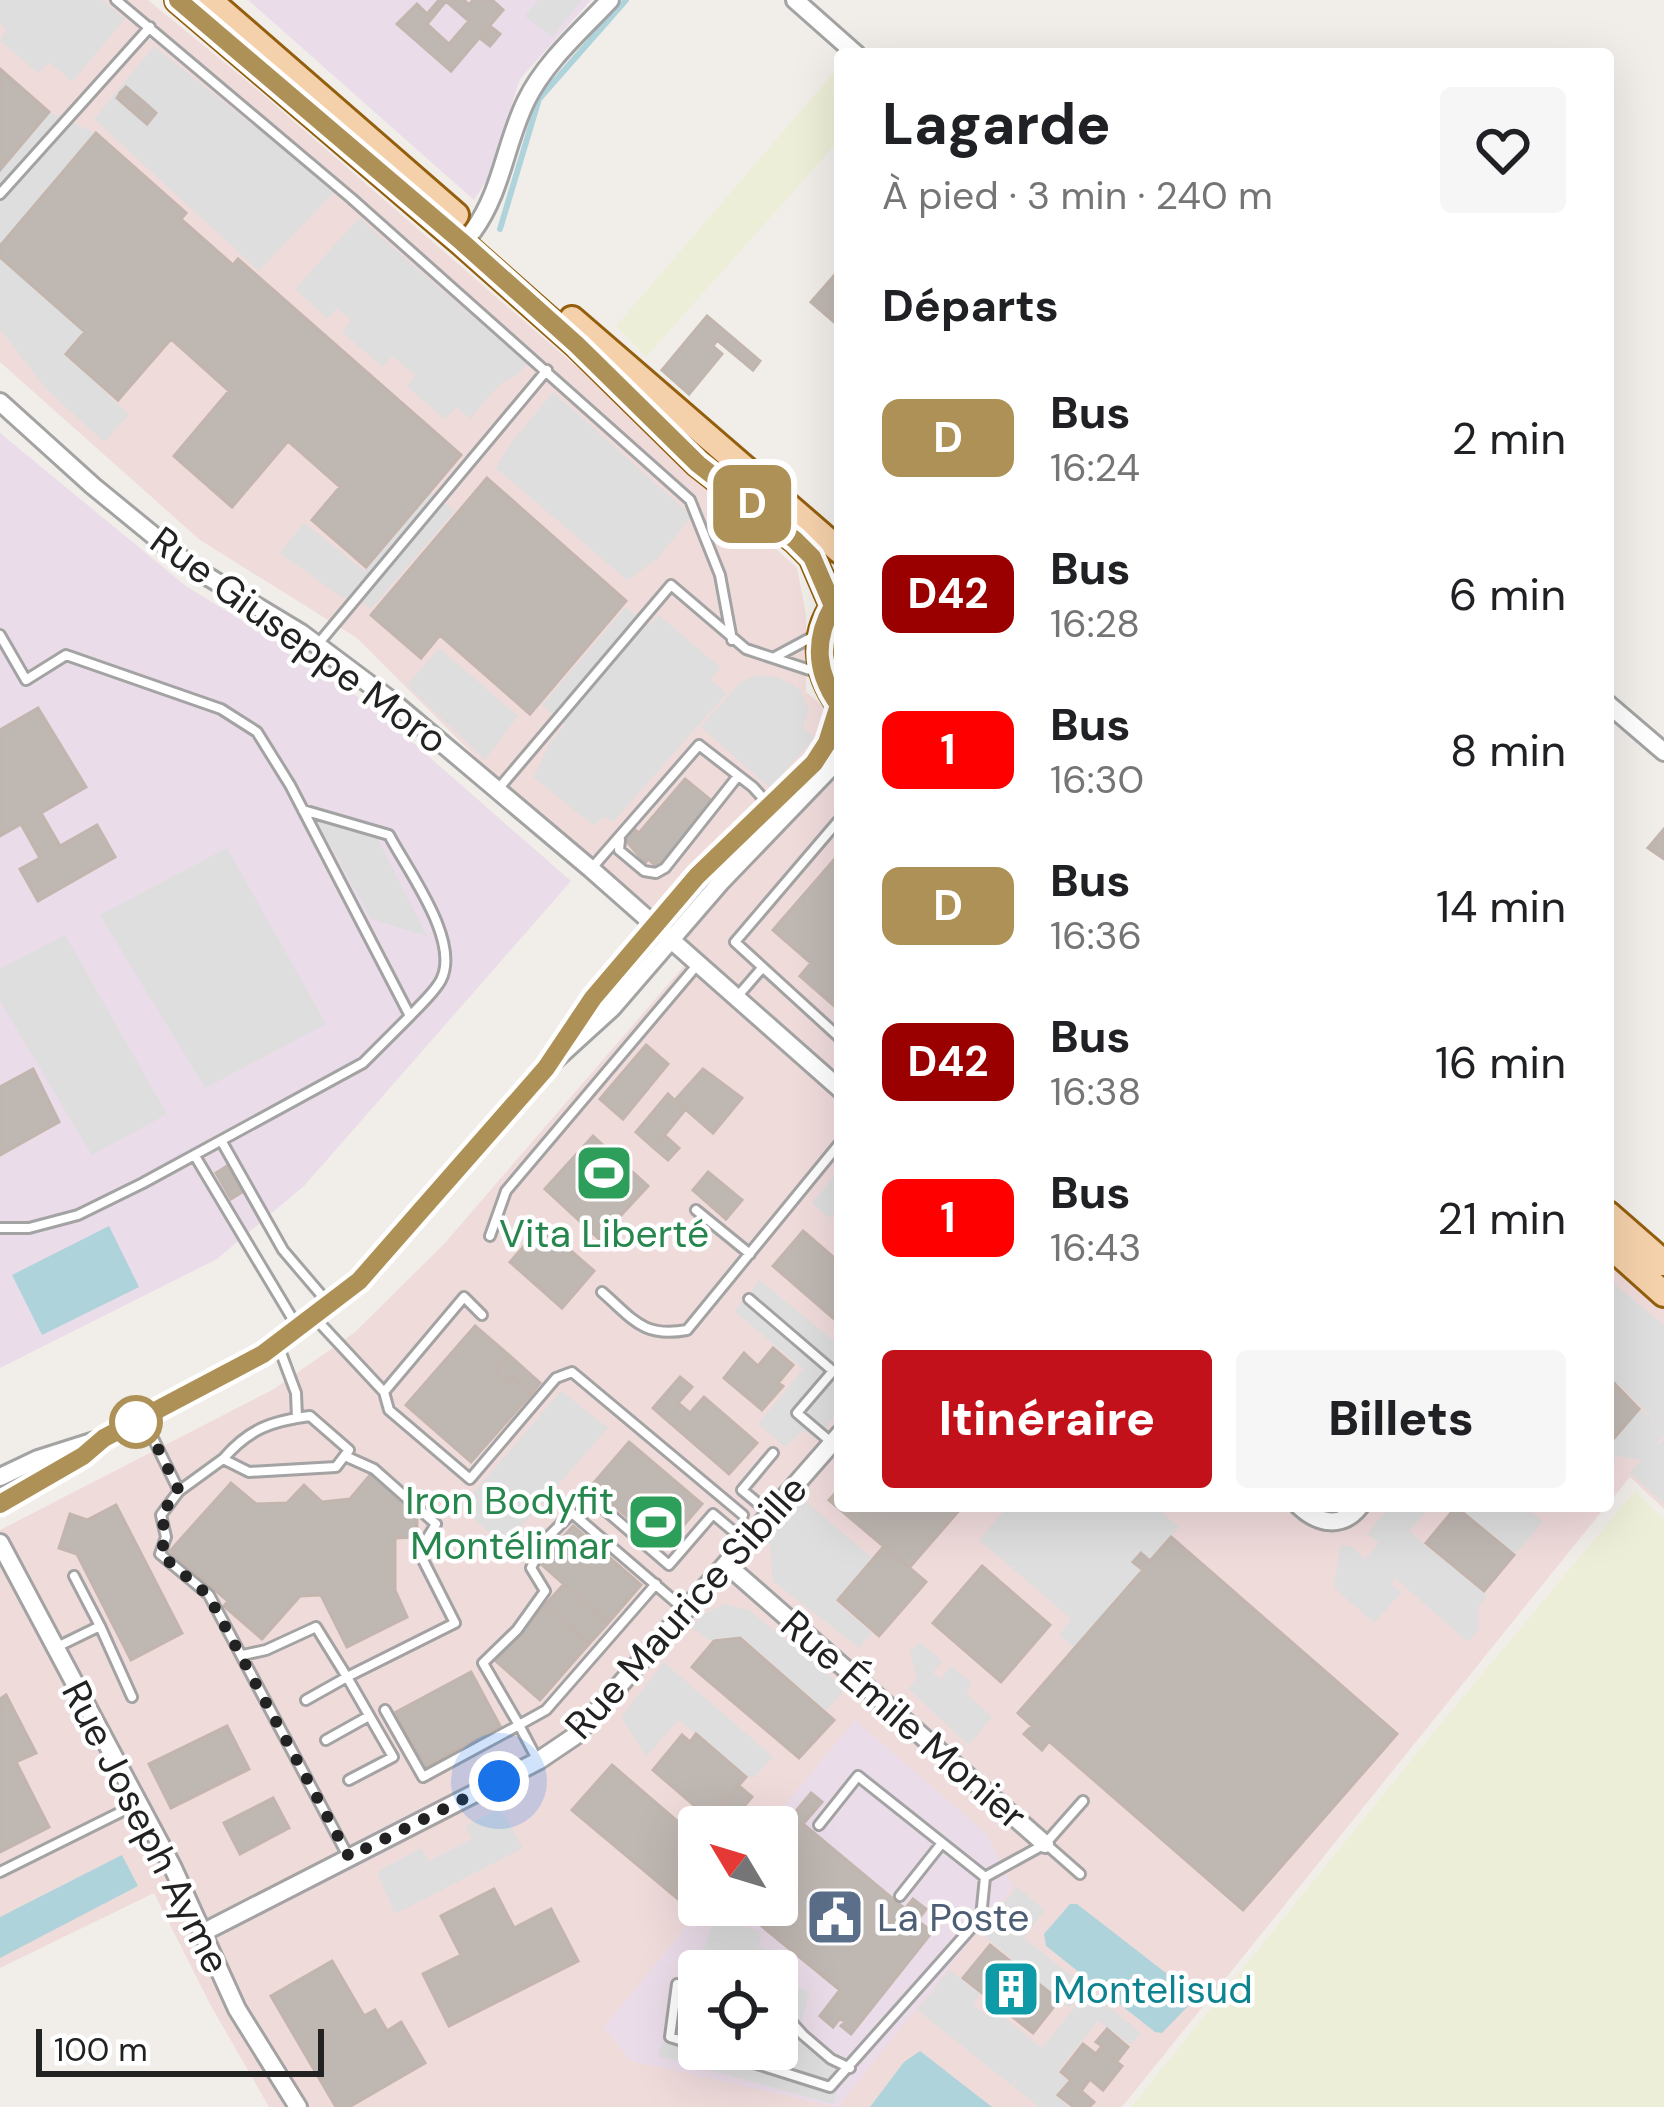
<!DOCTYPE html>
<html lang="fr">
<meta charset="utf-8">
<style>
body{margin:0;font-family:"DM Sans",sans-serif;background:#f6f6f6;color:#202124;height:100vh;display:flex;flex-direction:column;font-size:45px;white-space:nowrap}
*{box-sizing:border-box;margin:0}
p{font-size:39px;color:#757577}
.icon{flex:none;width:66px;height:66px;fill:none;stroke:currentColor;stroke-width:2;stroke-linecap:round;stroke-linejoin:round}
.map{position:relative;flex:1;overflow:hidden}
.drawer{position:absolute;left:834px;top:48px;width:780px;height:1464px;display:flex;flex-direction:column;background:#fff;border-radius:12px;box-shadow:0 12px 48px #0002}
.drawer>*{flex:none}
.badge{padding:0 24px;border-radius:18px;font-size:42px;line-height:78px}
.needle{width:78px;rotate:308deg}
.tools{position:absolute;left:678px;top:1806px;display:grid;gap:24px}
.tools a{display:grid;place-items:center;width:120px;height:120px;border-radius:12px;background:#fff;box-shadow:0 12px 48px #0002;font-size:60px}
.scale{position:absolute;left:36px;bottom:30px;width:288px;box-sizing:border-box;padding-left:12px;border:6px solid #222;border-top:0;font-size:33px;line-height:42px;white-space:nowrap;color:#222;-webkit-text-stroke:9px #fff;paint-order:stroke}
.you{position:absolute;width:60px;height:60px;margin:-30px;border:9px solid #fff;border-radius:50%;background:#1a73e8;box-shadow:0 0 0 18px #1a73e833}
.map>.badge{position:absolute;translate:-50% -50%;box-shadow:0 0 0 6px #fff}
h2{padding:0 48px;font-size:45px;line-height:108px}
.round{display:grid;place-items:center;flex:none;width:126px;height:126px;border-radius:12px;background:#f6f6f6}
.headline{display:flex;align-items:center;justify-content:space-between;height:204px;padding:0 48px}
h1{font-size:57px;font-weight:800;line-height:90px}
.primary-button{display:flex;gap:24px;margin-top:auto;padding:24px 48px}
.primary-button a{flex:1;height:138px;border-radius:12px;background:#c3111c;color:#fff;font-size:48px;font-weight:800;line-height:138px;text-align:center}
.primary-button a+a{background:#f6f6f6;color:#202124}
ul{padding:0;list-style:none}
li{display:flex;align-items:center;gap:36px;height:156px;padding:0 48px}
li div{flex:1}
li b{display:block;font-size:45px}
li em{font-style:normal}
li .badge{min-width:132px;font-weight:700;text-align:center}
.map>svg:first-child{display:block}
.commercial{fill:#f0dbdb;fill-rule:evenodd}
.industrial{fill:#eadce8;fill-rule:evenodd}
.farmland{fill:#edeed7}
.parking{fill:#dedede;fill-rule:evenodd}
.water{fill:#aed3db}
.lines{fill:none;stroke-linecap:round;stroke-linejoin:round}
.stream{stroke:#aed3db;stroke-width:6}
.building{fill:#bfb7b2;stroke:#c2b5ad;stroke-width:3;fill-rule:evenodd}
.service-casing{stroke:#a3a3a3;stroke-width:14}
.minor-casing{stroke:#a3a3a3;stroke-width:22}
.primary-casing{stroke:#935f0d;stroke-width:30}
.service{stroke:#fff;stroke-width:8}
.minor{stroke:#fff;stroke-width:16}
.primary{stroke:#f5d1ab;stroke-width:24}
.line-casing{stroke:#fff;stroke-width:27}
.line{stroke:#ae9156;stroke-width:18}
.walk{stroke:#222;stroke-width:12;stroke-dasharray:0 21.6}
.stop-dot{fill:#fff;stroke:#ae9156;stroke-width:6}
.labels{text-anchor:middle;dominant-baseline:central;stroke-width:9;stroke-linejoin:round;paint-order:stroke}
.street-label{font-size:39px;fill:#222;stroke:#fff}
.leisure-label{font-size:39px;fill:#27864d;stroke:#fff}
.service-label{font-size:39px;fill:#4e5e75;stroke:#fff;text-anchor:start}
.culture-label{font-size:39px;fill:#0d838f;stroke:#fff;text-anchor:start}
</style>
<div class="map">
<svg width="1664" height="2107" viewBox="0 0 1664 2107">
<rect width="100%" height="100%" fill="#f1eeea"/>
<path class="commercial" d="M0 0H148L253 86 592 380 797 568 806 614V692L840 720V1506H1606L1122 2107H269L210 2004 154 1893 0 1968V1530L274 1389 354 1333 444 1244 684 966 357 638 200 540 0 362ZM699 1827H777V1905H699ZM699 1971H777V2049H699Z
M1608 1261 1664 1309V1509L1630 1477 1608 1504Z"/>
<path class="industrial" d="M248 0H591L520 79 488 178 474 200Z
M0 433 186 586 319 668 379 713 571 881 304 1186 217 1259 0 1368Z
M855 1720 986 1833 1013 1887 838 2107 631 2061 604 2027 704 1905H777V1827H767ZM699 1971H777V2049H699Z"/>
<path class="farmland" d="M840 65V139L646 357 616 326Z
M1635 1491 1664 1519V2107H1131L1438 1727Z"/>
<path class="parking" d="M0 0H102L125 19 72 82 50 62 38 73 0 41 6 29 0 23Z
M538 0H582L552 37 525 16Z
M154 46 335 191 259 271 94 119Z
M49 112 96 133 0 246V170Z
M359 218 527 364 517 375 500 384 470 419 456 407 445 419 407 387 415 375 392 356 383 367 342 332 351 320 337 308 328 319 295 289Z
M0 257 85 332 67 355 129 415 104 442 46 389 0 329Z
M553 392 692 516 657 559 627 580 496 468 513 440Z
M431 493 455 511 371 609 359 600 342 597 279 553 304 523 365 571Z
M626 607 649 626 659 615 720 667 711 680 727 693 613 822 604 817 594 826 533 777 550 743 565 725 542 705Z
M439 648 518 716 485 760 407 685Z
M758 675 778 677 800 689 809 711 803 727 814 738 770 788 701 727 740 682Z
M310 808 371 826 427 936 371 919Z
M227 848 326 1024 205 1088 100 915Z
M65 935 167 1114 92 1155 0 1001V969Z
M840 1169V1205L829 1218 812 1203Z
M1608 1279 1664 1325V1436L1654 1448 1664 1440V1504L1630 1472 1642 1460 1616 1456 1608 1465V1446L1640 1409 1659 1424 1615 1381 1608 1387Z
M760 1280 840 1346V1410L816 1439 803 1430 785 1447 758 1424 803 1369 734 1311Z
M561 1391 608 1428 504 1546 461 1507Z
M803 1499 872 1558 835 1601 872 1633 859 1648 773 1581 769 1537Z
M1008 1506H1154L1179 1527 1076 1649 1059 1635 1071 1619 979 1540Z
M1390 1506H1431L1409 1531 1487 1596 1478 1608 1479 1629 1468 1642 1396 1579 1392 1584 1402 1592 1374 1623 1334 1588 1340 1545 1352 1547 1365 1559 1379 1543 1367 1534Z
M1457 1506H1525L1543 1522 1515 1554Z
M725 1604 749 1610 846 1689 826 1711 742 1637 709 1640 690 1627 703 1614Z
M920 1642 942 1661 933 1673 941 1679 951 1666 972 1683 966 1693 992 1717 969 1745 908 1689 917 1678 910 1653Z
M664 1662 773 1757 752 1779 678 1720 646 1757 621 1717Z
M500 1808 523 1848 395 1914 377 1872 421 1848 429 1861 472 1839 465 1826Z
M1017 1887 1045 1910 1024 1938 1087 1988 1070 2008 980 1932Z
M714 1918 762 1932 759 1947 790 1955 781 1984 810 1992 798 2033 832 2064 837 2093 833 2104 658 2056 662 2044 682 2029 691 1997 688 1975 691 1963 699 1965ZM699 1971H777V2049H699Z
M949 1970 980 1994 973 2005 988 2017 995 2010 1042 2048 1088 1990 1141 2033 1131 2045 1098 2021 1057 2072 1068 2080 1056 2095 1071 2107H1039L1013 2086 1018 2078 1011 2085 917 2010Z"/>
<path class="water" d="M109 1226 139 1287 42 1335 12 1275Z
M122 1855 138 1886 0 1958V1917Z
M1070 1904H1077L1193 1994 1194 2000 1162 2033 1155 2032 1046 1946 1044 1934Z
M920 2051 992 2107H870L904 2062Z"/>
<g class="lines">
<path class="stream" d="M500 229 539 99 626 0"/>
</g>
<path class="building" d="M439 0H464L469 5 473 0H492L503 10 451 71 397 24 417 4 427 14ZM446 1 469 21 449 44 427 24Z
M491 27 500 34 490 46 481 39Z
M0 69 49 112 0 170Z
M126 87 145 103 140 110 120 93Z
M120 93 140 110 145 103 156 113 147 124 117 98Z
M96 133 186 213 181 219 233 265 238 259 461 455 366 567 312 520 340 487 288 441 232 507 174 456 229 391 171 339 118 400 66 354 85 332 0 257V246Z
M840 269V327L811 302Z
M707 316 760 361 753 370 717 340 713 346 722 354 689 394 662 370Z
M487 478 626 601 530 714 440 635 421 658 371 615Z
M38 708 86 787 41 813 60 846 97 825 115 857 38 901 20 869 40 858 21 824 0 836V730Z
M685 779 713 802 665 863 663 861 657 867 648 859 645 863 624 838 633 828 639 833Z
M1664 829V859L1648 848Z
M840 853V1011L800 976 811 963 773 930Z
M646 1045 668 1064 623 1119 600 1099Z
M33 1069 59 1122 0 1155V1087Z
M703 1069 742 1098 713 1133 675 1100Z
M668 1094 685 1110 654 1148 636 1132Z
M664 1135 679 1148 668 1160 654 1148Z
M593 1136 648 1186 599 1239 545 1189Z
M227 1166 242 1192 231 1199 216 1173Z
M708 1172 742 1200 726 1219 693 1190Z
M542 1226 594 1271 562 1308 510 1262Z
M803 1231 840 1263V1324L773 1266Z
M475 1326 509 1355 495 1371 508 1382 512 1377 531 1394 471 1462 406 1405Z
M773 1348 793 1365 778 1383 783 1386 762 1410 724 1378 744 1353 758 1366Z
M509 1355 540 1383 531 1394 512 1377 508 1382 495 1371Z
M680 1377 692 1387 678 1403 690 1413 704 1397 757 1443 729 1474 653 1408Z
M1614 1383 1639 1409 1608 1445V1390Z
M629 1442 702 1504 664 1548 591 1486Z
M371 1474 417 1514V1537L395 1538V1590L407 1617 347 1647 321 1595 300 1596 262 1639 224 1606 228 1601 170 1551 231 1483 256 1504 287 1503 304 1485 322 1502 350 1499Z
M840 1488V1506L962 1507 909 1568 829 1500Z
M116 1505 182 1633 131 1660 77 1554 59 1548 70 1514 87 1520Z
M1456 1507 1514 1555 1484 1591 1426 1543Z
M573 1526 641 1585 608 1623 540 1563Z
M1171 1537 1397 1734 1243 1910 1049 1741 1042 1750 1024 1734 1032 1726 1018 1713 1143 1570 1133 1562 1141 1553 1150 1561Z
M884 1546 926 1582 879 1636 838 1600Z
M982 1566 1050 1625 1001 1682 933 1623Z
M564 1584 608 1623 589 1644 545 1605Z
M545 1605 589 1644 540 1700 496 1661Z
M740 1638 834 1720 799 1758 692 1667 714 1641Z
M471 1672 500 1726 425 1767 396 1712Z
M6 1695 36 1753 16 1762 49 1827 0 1852V1699Z
M227 1726 249 1769 171 1808 149 1764Z
M696 1734 746 1777 710 1819 653 1770 682 1735 690 1742Z
M612 1765 699 1840 679 1862 699 1880 684 1904 572 1810Z
M739 1786 752 1797 726 1827H720L710 1819Z
M811 1793 822 1802 803 1824 905 1909 913 1899 926 1909 914 1925 918 1929 922 1924 932 1932 851 2034 841 2026 845 2022 840 2018 833 2027 820 2016 840 1990 736 1905H777V1834Z
M273 1798 289 1828 240 1854 224 1823Z
M691 1848 699 1855V1880L679 1862Z
M494 1889 514 1928 551 1909 578 1961 449 2026 423 1974 461 1955 441 1916Z
M990 1945 1059 2000 1033 2033 963 1978Z
M332 1961 364 2016 375 2010 387 2031 401 2022 425 2063 349 2107H336L271 1996Z
M1107 2029 1128 2047 1118 2060 1109 2056 1122 2066 1103 2090 1090 2079 1081 2091 1094 2102 1089 2107H1074L1058 2095 1071 2080 1061 2072 1083 2044 1096 2054 1102 2046 1096 2042Z"/>
<g class="lines">
<defs>
<path id="service" d="M116 0 351 198 690 500 720 575 732 640
M0 194 150 27
M0 635 26 680 66 655 221 709 257 732 290 785 410 1016 363 1063 143 1183 78 1215 29 1228H0
M318 644 547 370
M775 657 814 636
M499 788 671 585 746 649 819 673
M303 810 389 835C408 871 461 941 441 980 434 993 420 1005 410 1016
M840 819 735 942 840 1038
M620 840 619 850 644 871 656 873 665 868 738 776
M591 869 699 745 753 787 770 806
M737 997 762 968
M222 1142 283 1250 329 1304
M195 1156 298 1328
M696 1210 750 1254
M490 1236 506 1191 698 964
M602 1292C633 1319 643 1338 687 1330L840 1143
M749 1299 833 1371 797 1413 831 1442
M315 1318 384 1392 464 1297 482 1315
M278 1345 296 1393 297 1418
M384 1392 389 1410 470 1479 556 1378 572 1372 743 1515
M144 1420 179 1491 223 1459 249 1472 336 1467 349 1450 310 1416C271 1421 249 1429 223 1459
M179 1491 161 1515 166 1537 160 1554 209 1595 348 1856
M589 1496 669 1565 713 1514 745 1541
M770 1513 742 1490 773 1453
M100 1626 132 1697
M57 1647 100 1626 74 1576
M243 1655 266 1650 316 1627 347 1677 455 1623 419 1552 436 1524 374 1469 345 1456
M306 1700 347 1677 393 1757 349 1780
M385 1710 423 1777 519 1725 483 1663 517 1630 545 1591 531 1568 545 1540 572 1513 685 1610
M326 1740 369 1716
M538 1761 519 1725 546 1710 656 1584
M819 1825 858 1776 985 1877
M1047 1845 1080 1874
M0 1872 137 1804
M900 1896 942 1843
M699 1991 677 1984 670 2037 699 2046
M777 2013 786 2016 803 2035 831 2059 850 2068
M709 2049 830 2087 981 1917 985 1877 1045 1844 1083 1801"/>
<path id="minor" d="M795 0 856 54
M473 231C502 191 505 144 526 101 545 62 581 31 610 0
M0 402 93 486 192 567 301 633 393 702 591 869 840 1089
M1608 704 1664 752
M562 1044 593 998 697 876 814 763 827 743 839 705
M0 1477 38 1459 104 1438 263 1354 359 1281 546 1068 612 1008 720 883 840 758
M0 1504 94 1447
M1299 1506C1319 1525 1343 1528 1360 1506
M0 1543 173 1868 237 2009 298 2107
M727 1565 1045 1844
M202 1933 538 1761 575 1736 840 1434"/>
<path id="primary" d="M178 0 462 243 577 345 698 464 795 540 812 557 833 606
M209 0 456 215
M572 319 840 551
M840 598C811 631 815 671 840 705
M1608 1214 1664 1263
M1608 1244 1664 1294"/>
</defs>
<use href="#service" class="service-casing"/>
<use href="#minor" class="minor-casing"/>
<use href="#primary" class="primary-casing"/>
<use href="#service" class="service"/>
<use href="#minor" class="minor"/>
<use href="#primary" class="primary"/>
</g>
<g class="lines">
<defs>
<path id="line" d="M0 1504 83 1456 104 1438 263 1354 359 1281 546 1068 593 998 697 876 814 763 827 743 839 705C816 673 813 641 833 606L812 557 795 540 698 464 577 345 462 242 178 0"/>
</defs>
<use href="#line" class="line-casing"/>
<use href="#line" class="line"/>
<path class="walk" d="M136 1422 143 1418 179 1491 161 1514 166 1537 160 1554 208 1595 349 1857 499 1781"/>
</g>
<defs>
<symbol id="stadium-square" viewBox="-11 -11 22 22"><rect x="-9" y="-9" width="18" height="18" rx="4" fill="#2e9e5b" stroke="#fff"/><path d="M0-5a6.5 5 0 1 0 0 10a6.5 5 0 1 0 0-10ZM-3.5-1.8h7v3.6h-7Z" fill="#fff"/></symbol>
<symbol id="civic-square" viewBox="-11 -11 22 22"><rect x="-9" y="-9" width="18" height="18" rx="4" fill="#5c6f8a" stroke="#fff"/><path d="M-.6-6.5H3V-4.5H.6V-3L4-1V1h2V6H-6V1h2V-1L-.6-3ZM-1.2 2.5V6h2.4V2.5Z" fill="#fff"/></symbol>
<symbol id="building-square" viewBox="-11 -11 22 22"><rect x="-9" y="-9" width="18" height="18" rx="4" fill="#0f9aa8" stroke="#fff"/><path d="M-4-6H4V6H1V3H-1V6H-4ZM-2.5-4.3h1.7v1.8h-1.7ZM.8-4.3h1.7v1.8H.8ZM-2.5-1h1.7V.8h-1.7ZM.8-1h1.7V.8H.8Z" fill="#fff"/></symbol>
</defs>
<g fill-rule="evenodd">
<use href="#stadium-square" x="571" y="1140" width="66" height="66"/>
<use href="#stadium-square" x="623" y="1489" width="66" height="66"/>
<use href="#civic-square" x="802" y="1884" width="66" height="66"/>
<use href="#building-square" x="978" y="1956" width="66" height="66"/>
</g>
<circle class="stop-dot" cx="136" cy="1422" r="24"/>
<g class="labels">
<g class="street-label">
<text transform="translate(299 640) rotate(36)">Rue Giuseppe Moro</text>
<text transform="translate(686 1607) rotate(-48)">Rue Maurice Sibille</text>
<text transform="translate(904 1720) rotate(41)">Rue Émile Monier</text>
<text transform="translate(146 1827) rotate(63)">Rue Joseph Ayme</text>
</g>
<g class="leisure-label">
<text x="604" y="1233">Vita Liberté</text>
<text x="614" y="1500" text-anchor="end">Iron Bodyfit<tspan x="614" dy="45">Montélimar</tspan></text>
</g>
<g class="service-label">
<text x="877" y="1917">La Poste</text>
</g>
<g class="culture-label">
<text x="1053" y="1989">Montelisud</text>
</g>
</g>
</svg>
<div class="tools">
<a><svg class="needle" viewBox="-14 -14 28 28"><path d="M0-13l5 13h-10z" fill="#e53935"/><path d="M0 13l5-13h-10z" fill="#757577"/></svg></a>
<a><svg class="icon" aria-label="locate" viewBox="0 0 24 24"><circle cx="12" cy="12" r="6"/><path d="M12 2v4M12 18v4M2 12h4M18 12h4"/></svg></a>
</div>
<div class="scale">100 m</div>
<div class="you" style="left:499px;top:1781px"></div>
<b class="badge" style="left:752px;top:504px;background:#ae9156;color:#fff">D</b>
<section class="drawer">
<div class="headline"><div><h1>Lagarde</h1><p>À pied · 3 min · 240 m</p></div><a class="round"><svg class="icon" aria-label="heart" viewBox="0 0 24 24"><path d="M12 20l-8-8c-3-5 5-10 8-4 3-6 11-1 8 4z"/></svg></a></div>
<h2>Départs</h2>
<ul>
<li><span class="badge" style="background:#ae9156;color:#fff">D</span><div><b>Bus</b><p>16:24</p></div><em>2 min</em></li>
<li><span class="badge" style="background:#9b0000;color:#fff">D42</span><div><b>Bus</b><p>16:28</p></div><em>6 min</em></li>
<li><span class="badge" style="background:#f00;color:#fff">1</span><div><b>Bus</b><p>16:30</p></div><em>8 min</em></li>
<li><span class="badge" style="background:#ae9156;color:#fff">D</span><div><b>Bus</b><p>16:36</p></div><em>14 min</em></li>
<li><span class="badge" style="background:#9b0000;color:#fff">D42</span><div><b>Bus</b><p>16:38</p></div><em>16 min</em></li>
<li><span class="badge" style="background:#f00;color:#fff">1</span><div><b>Bus</b><p>16:43</p></div><em>21 min</em></li>
</ul>
<div class="primary-button"><a>Itinéraire</a><a>Billets</a></div>
</section>
</div>
